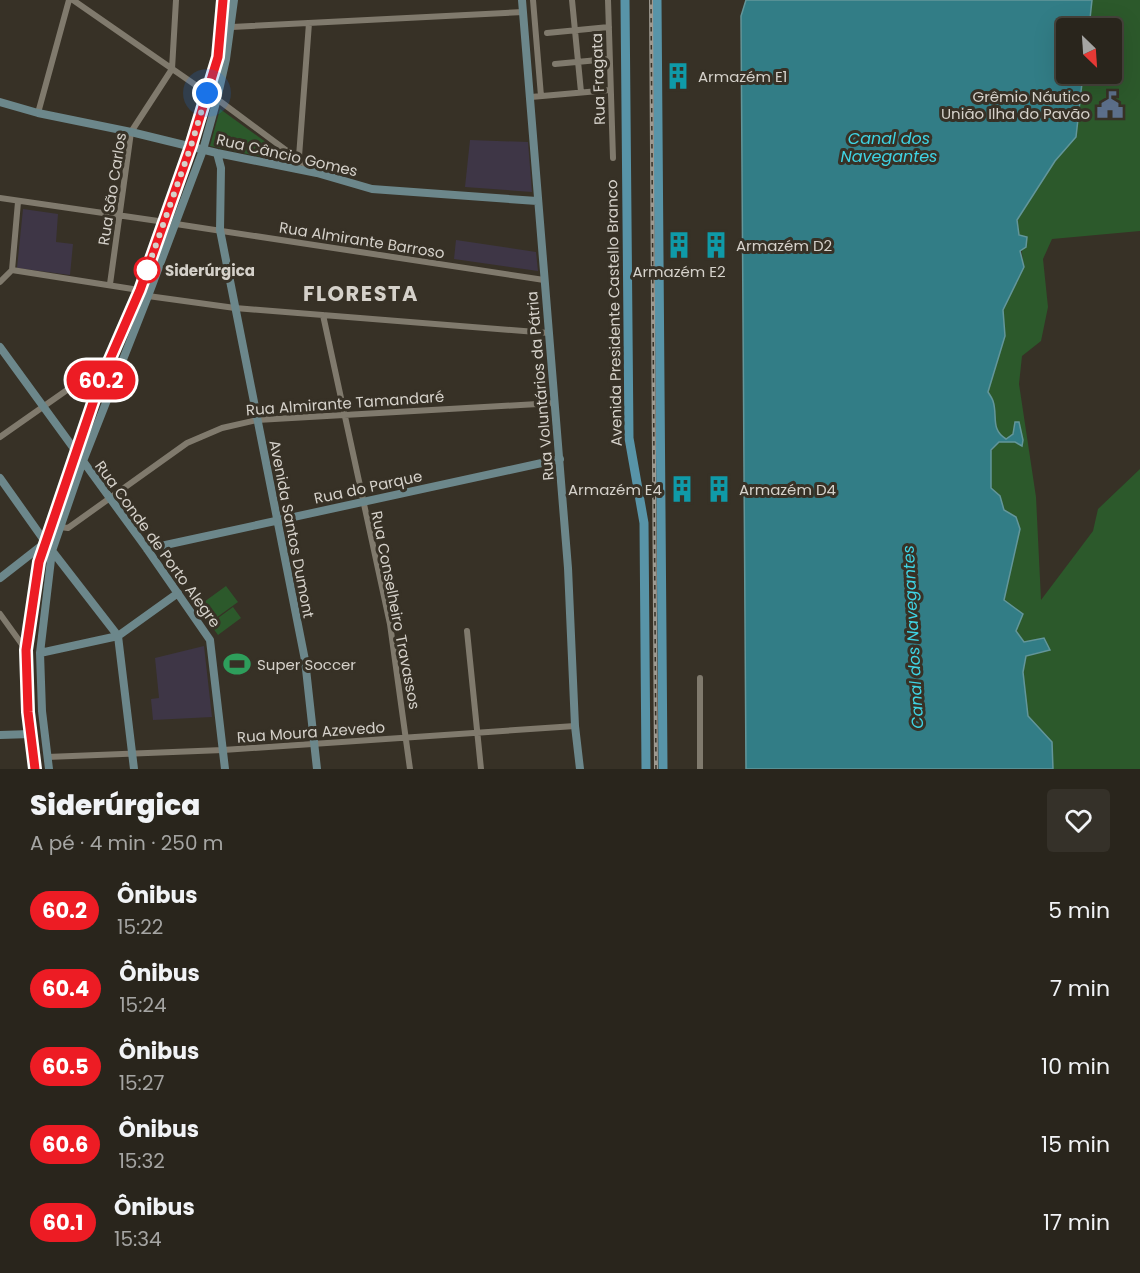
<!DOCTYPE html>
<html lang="pt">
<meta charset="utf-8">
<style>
body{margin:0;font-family:Poppins,sans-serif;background:#353129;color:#f1f3f6;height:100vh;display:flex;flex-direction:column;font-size:22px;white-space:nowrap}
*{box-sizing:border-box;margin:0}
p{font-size:20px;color:#a5a5a3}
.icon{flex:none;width:33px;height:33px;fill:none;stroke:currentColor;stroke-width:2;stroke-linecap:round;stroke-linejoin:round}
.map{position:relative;height:769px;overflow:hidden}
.side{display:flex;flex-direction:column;background:#29251c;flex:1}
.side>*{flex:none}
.badge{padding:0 12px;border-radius:20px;font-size:21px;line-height:39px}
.needle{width:39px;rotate:155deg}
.buttons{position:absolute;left:1056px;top:18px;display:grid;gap:12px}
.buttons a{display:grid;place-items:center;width:66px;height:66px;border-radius:6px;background:#29251c;box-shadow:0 6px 24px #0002,0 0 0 2px #45423b;font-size:30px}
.you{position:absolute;width:30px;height:30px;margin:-15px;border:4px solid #fff;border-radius:50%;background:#1a73e8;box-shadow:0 0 0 9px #1a73e833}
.map>.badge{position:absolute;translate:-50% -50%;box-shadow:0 0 0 3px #fff}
.round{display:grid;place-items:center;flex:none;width:63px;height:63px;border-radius:6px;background:#353129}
.summary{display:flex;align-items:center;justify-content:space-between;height:102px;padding:0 30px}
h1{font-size:28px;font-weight:800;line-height:45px}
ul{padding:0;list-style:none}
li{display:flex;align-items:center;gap:18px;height:78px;padding:0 30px}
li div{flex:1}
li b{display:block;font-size:22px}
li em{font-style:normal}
li .badge{min-width:66px;font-weight:700;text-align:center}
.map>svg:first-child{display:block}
.education{fill:#3e3646}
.green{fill:#2c592b}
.water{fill:#327d86;stroke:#63969a;stroke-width:1.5}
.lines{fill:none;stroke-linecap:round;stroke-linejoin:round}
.street{stroke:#807a6d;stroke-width:6}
.secondary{stroke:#6c878b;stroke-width:8}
.primary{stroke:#5894a8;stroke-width:9}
.rail-casing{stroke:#9d9990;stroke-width:4}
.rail{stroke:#373126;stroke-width:1.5;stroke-dasharray:4.5;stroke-linecap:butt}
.line-casing{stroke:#fff;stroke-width:14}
.line{stroke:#ed1c24;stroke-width:9}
.walk{stroke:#d5d1ca;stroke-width:6;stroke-dasharray:0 10.8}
.stop-dot{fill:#fff;stroke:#ed1c24;stroke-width:3}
.labels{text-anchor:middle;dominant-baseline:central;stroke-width:6;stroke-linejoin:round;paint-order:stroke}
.poi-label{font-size:15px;fill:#d5d1ca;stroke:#373126;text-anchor:start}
.street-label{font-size:15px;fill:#d5d1ca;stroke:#373126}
.stop-label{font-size:15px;font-weight:bold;fill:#d5d1ca;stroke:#373126;text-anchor:start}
.water-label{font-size:16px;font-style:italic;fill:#3fd4e4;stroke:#373126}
.district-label{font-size:21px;font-weight:bold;letter-spacing:1.5px;fill:#d5d1ca;stroke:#373126}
</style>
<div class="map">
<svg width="1140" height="769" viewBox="0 0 1140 769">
<rect width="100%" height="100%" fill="#373126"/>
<path class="education" d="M470 140 528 142 532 192 465 187Z
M23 209 58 214 56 242 73 244 70 275 17 268Z
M456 240 536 252 538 271 454 259Z
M204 646 212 717 153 720 151 699 159 698 155 658Z"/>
<path class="green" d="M1092 0H1140V231L1052 239 1043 259 1048 307 1041 341 1022 356 1019 384 1036 497 1041 600 1093 531 1098 509 1140 469V769H1053L1052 742 1028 716 1023 672 1026 656 1050 650 1024 642 1016 631 1004 600 1020 529 1016 517 1004 510 1000 496 991 488V451L999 442H1015V422L1013 434 1006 439C989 428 998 416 993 401 992 398 990 395 988 392L1005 336 1003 310 1024 267 1017 220 1055 161 1076 137 1083 74H1112V28H1089Z
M220 109 296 164 210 146Z
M226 586 238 602 209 623 197 607Z
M233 607 241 618 218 635 210 624Z"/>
<path class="water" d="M746 0H1092L1089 28H1066V74H1083L1076 137 1055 161 1017 220 1019 235 1027 237 1026 247 1020 251 1024 267 1003 310 1005 336 988 392C990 395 992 398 993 401 998 416 990 429 1006 439L1013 434 1015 422H1019L1023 440 1022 446 1015 442H999L991 450V488L1000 496 1004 510 1016 517 1020 529 1004 600 1023 614 1016 631 1024 642 1044 638 1050 650 1026 656 1023 672 1028 716 1052 742 1053 769H746L741 16Z"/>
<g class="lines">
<path class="street" d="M73 0 207 93
M533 0 541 96
M572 0 581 92
M608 0 613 158
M232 27 523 12
M547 33 609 27
M555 64 609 59
M531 97 610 90
M217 99 314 171
M38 113 69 0
M298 170 309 23
M0 198 165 222
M176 224 544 280
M12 270 139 290
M0 282 12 270 18 202
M110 284 131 132 172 69 176 0
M148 296 235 308 549 333
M323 315 390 624 410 769
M0 437 67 390
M60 527 68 528 187 443 222 428 257 420 555 403
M0 614 26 650
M467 631 481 769
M700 678V769
M47 757 223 750 575 726"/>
<path class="secondary" d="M522 0 568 568 575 726 580 769
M0 102 38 113 131 132 217 153 317 173 372 189 537 201
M217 153 221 168 220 230 305 660 317 769
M0 347 147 549 210 640 225 769
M0 478 46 543 118 636 134 769
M147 549 560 459
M0 578 45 543
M40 653 118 636 178 593
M0 735 31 734
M35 769 28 712 26 650 39 562 100 382 139 290 191 146 218 57 223 0
M49 769 42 711 40 653 52 551 83 461 148 296 203 150 217 99 226 59 234 0"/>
<path class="primary" d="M625 0 629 438 644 523 646 769
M657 0 663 769"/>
<defs>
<path id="rail" d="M651 0 656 769"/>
</defs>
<use href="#rail" class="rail-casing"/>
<use href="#rail" class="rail"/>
</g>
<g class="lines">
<defs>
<path id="line" d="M35 769 28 712 26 650 39 562 100 382 140 290 191 146 218 57 223 0"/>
</defs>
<use href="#line" class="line-casing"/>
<use href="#line" class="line"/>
<path class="walk" d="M147 270 146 273 191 146 207 93"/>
</g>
<defs>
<symbol id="building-bare" viewBox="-9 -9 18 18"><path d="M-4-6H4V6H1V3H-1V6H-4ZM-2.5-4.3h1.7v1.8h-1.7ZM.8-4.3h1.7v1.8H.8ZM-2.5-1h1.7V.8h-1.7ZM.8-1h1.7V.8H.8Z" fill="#0f9aa8" stroke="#373126" stroke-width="2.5" paint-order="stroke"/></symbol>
<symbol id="civic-bare" viewBox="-9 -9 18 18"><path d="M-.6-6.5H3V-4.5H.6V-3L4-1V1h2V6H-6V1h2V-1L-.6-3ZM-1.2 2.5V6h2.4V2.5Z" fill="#5c6f8a" stroke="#373126" stroke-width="2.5" paint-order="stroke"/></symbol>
<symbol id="stadium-bare" viewBox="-9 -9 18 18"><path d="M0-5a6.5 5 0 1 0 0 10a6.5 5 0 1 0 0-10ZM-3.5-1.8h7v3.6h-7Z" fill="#2e9e5b" stroke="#373126" stroke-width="2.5" paint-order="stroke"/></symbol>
</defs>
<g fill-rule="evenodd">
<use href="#building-bare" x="659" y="57" width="38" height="38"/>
<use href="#civic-bare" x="1091" y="86" width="38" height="38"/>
<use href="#building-bare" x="660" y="226" width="38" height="38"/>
<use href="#building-bare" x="697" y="226" width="38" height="38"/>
<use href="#building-bare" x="663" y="470" width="38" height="38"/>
<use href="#building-bare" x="700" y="470" width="38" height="38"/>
<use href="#stadium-bare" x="218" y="645" width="38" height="38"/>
</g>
<circle class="stop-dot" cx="147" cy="270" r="12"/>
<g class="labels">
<g class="poi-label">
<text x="698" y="76">Armazém E1</text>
<text x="1090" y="96" text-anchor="end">Grêmio Náutico<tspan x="1090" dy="17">União Ilha do Pavão</tspan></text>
<text x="736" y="245">Armazém D2</text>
<text x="679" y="271" text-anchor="middle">Armazém E2</text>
<text x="662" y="489" text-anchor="end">Armazém E4</text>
<text x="739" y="489">Armazém D4</text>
<text x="257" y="664">Super Soccer</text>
</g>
<g class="street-label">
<text transform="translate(598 79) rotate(-92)">Rua Fragata</text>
<text transform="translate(287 155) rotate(13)">Rua Câncio Gomes</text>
<text transform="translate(112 189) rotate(-81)">Rua São Carlos</text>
<text transform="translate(362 240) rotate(9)">Rua Almirante Barroso</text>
<text transform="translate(614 313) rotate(-91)">Avenida Presidente Castello Branco</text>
<text transform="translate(540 386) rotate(-95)">Rua Voluntários da Pátria</text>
<text transform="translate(345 403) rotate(-4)">Rua Almirante Tamandaré</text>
<text transform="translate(368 487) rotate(-12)">Rua do Parque</text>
<text transform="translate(292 529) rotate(79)">Avenida Santos Dumont</text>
<text transform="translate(158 544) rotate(54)">Rua Conde de Porto Alegre</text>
<text transform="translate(396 610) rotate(79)">Rua Conselheiro Travassos</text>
<text transform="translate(311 732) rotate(-4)">Rua Moura Azevedo</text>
</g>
<g class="stop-label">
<text x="165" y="270">Siderúrgica</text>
</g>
<g class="water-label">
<text x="889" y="138">Canal dos<tspan x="889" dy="18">Navegantes</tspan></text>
<text transform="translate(913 637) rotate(-93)">Canal dos Navegantes</text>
</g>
<g class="district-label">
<text x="361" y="293">FLORESTA</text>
</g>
</g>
</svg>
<div class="buttons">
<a><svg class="needle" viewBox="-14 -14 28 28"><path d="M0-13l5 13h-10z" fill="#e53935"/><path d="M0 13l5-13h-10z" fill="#a5a5a3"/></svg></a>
</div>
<div class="you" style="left:207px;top:93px"></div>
<b class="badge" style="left:101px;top:380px;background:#ed1c24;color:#fff">60.2</b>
</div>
<section class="side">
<div class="summary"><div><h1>Siderúrgica</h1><p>A pé · 4 min · 250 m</p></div><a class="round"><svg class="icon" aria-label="heart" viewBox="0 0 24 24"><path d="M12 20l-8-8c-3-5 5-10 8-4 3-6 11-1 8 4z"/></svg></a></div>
<ul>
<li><span class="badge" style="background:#ed1c24;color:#fff">60.2</span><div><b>Ônibus</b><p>15:22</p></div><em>5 min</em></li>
<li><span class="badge" style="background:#ed1c24;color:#fff">60.4</span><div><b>Ônibus</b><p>15:24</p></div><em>7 min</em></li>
<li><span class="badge" style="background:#ed1c24;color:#fff">60.5</span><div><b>Ônibus</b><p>15:27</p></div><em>10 min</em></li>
<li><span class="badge" style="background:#ed1c24;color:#fff">60.6</span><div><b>Ônibus</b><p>15:32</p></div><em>15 min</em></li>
<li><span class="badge" style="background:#ed1c24;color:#fff">60.1</span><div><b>Ônibus</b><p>15:34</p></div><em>17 min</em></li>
</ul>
</section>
